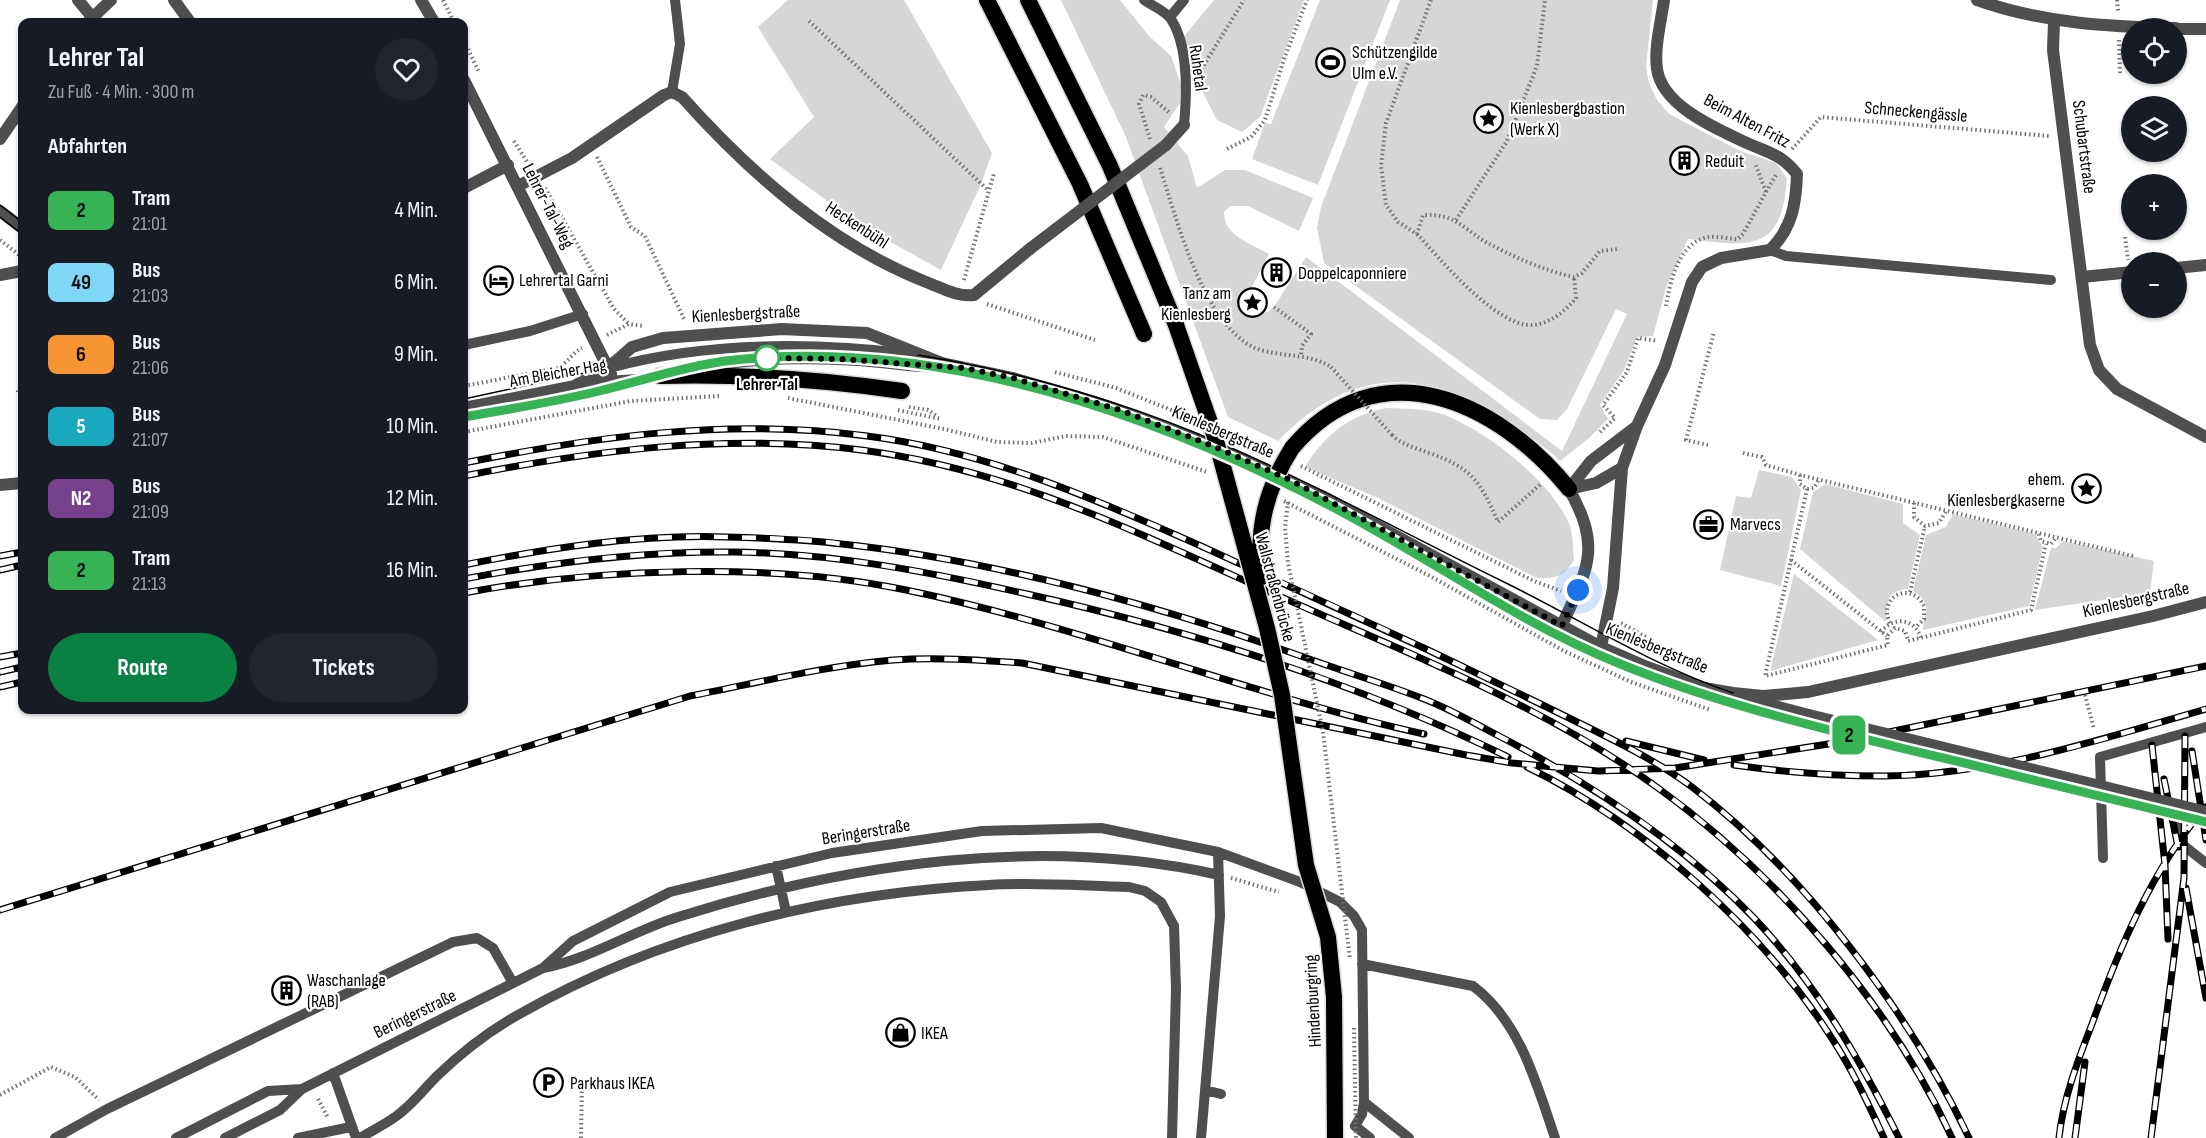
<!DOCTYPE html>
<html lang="de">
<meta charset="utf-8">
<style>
body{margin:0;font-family:"Sofia Sans Condensed",sans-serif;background:#20242c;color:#f1f3f6;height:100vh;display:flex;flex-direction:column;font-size:22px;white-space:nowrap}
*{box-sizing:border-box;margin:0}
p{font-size:20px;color:#9ea1a6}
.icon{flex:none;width:33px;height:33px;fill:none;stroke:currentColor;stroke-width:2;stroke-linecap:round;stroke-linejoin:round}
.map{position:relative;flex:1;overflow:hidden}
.drawer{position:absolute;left:18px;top:18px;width:450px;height:696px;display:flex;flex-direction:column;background:#171b24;border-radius:12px;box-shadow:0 2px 4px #0004}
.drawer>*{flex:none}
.badge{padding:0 12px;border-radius:9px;font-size:21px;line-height:39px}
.tools{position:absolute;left:2121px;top:18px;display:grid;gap:12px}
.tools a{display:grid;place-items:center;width:66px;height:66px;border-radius:50%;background:#171b24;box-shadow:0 2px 4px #0004;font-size:30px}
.you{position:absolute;width:30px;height:30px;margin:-15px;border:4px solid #fff;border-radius:50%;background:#1a73e8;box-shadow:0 0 0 9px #1a73e833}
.map>.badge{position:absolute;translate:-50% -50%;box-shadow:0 0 0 3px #fff}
h2{padding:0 30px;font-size:22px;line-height:54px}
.round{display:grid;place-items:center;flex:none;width:63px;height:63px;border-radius:32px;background:#20242c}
.head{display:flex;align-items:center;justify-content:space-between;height:102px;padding:0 30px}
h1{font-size:28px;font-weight:700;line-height:45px}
.action{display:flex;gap:12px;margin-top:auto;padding:12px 30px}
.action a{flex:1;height:69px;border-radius:36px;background:#0b8043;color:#fff;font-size:24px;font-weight:700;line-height:69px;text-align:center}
.action a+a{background:#20242c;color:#f1f3f6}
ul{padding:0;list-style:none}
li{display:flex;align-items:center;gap:18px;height:72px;padding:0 30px}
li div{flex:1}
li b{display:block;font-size:22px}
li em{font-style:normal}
li .badge{min-width:66px;font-weight:700;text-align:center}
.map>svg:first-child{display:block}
.green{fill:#d6d6d6}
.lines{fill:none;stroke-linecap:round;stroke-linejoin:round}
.trunk-casing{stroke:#dbdbdb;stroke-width:19}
.path{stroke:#717171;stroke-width:4;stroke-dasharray:1.5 3;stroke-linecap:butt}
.service{stroke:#4f4f4f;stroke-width:10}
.minor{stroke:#4f4f4f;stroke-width:12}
.tertiary{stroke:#4f4f4f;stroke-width:12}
.trunk{stroke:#000;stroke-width:16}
.tram{stroke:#000;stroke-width:1.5}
.rail-casing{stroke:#000;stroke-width:7}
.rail{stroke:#fff;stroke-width:4.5;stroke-dasharray:14;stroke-linecap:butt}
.trunk-bridge-casing{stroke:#dbdbdb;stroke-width:19;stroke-linecap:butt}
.path-bridge{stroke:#717171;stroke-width:4;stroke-dasharray:1.5 3;stroke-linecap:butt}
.service-bridge{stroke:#4f4f4f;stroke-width:10}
.minor-bridge{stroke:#4f4f4f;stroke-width:12}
.trunk-bridge{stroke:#000;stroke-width:16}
.line-casing{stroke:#fff;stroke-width:14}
.line{stroke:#37b355;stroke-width:9}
.walk{stroke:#000;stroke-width:6;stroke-dasharray:0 10.8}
.stop-dot{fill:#fff;stroke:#37b355;stroke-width:3}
.labels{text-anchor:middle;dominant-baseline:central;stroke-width:4.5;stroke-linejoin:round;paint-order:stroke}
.poi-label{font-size:18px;fill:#000;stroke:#fff;text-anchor:start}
.street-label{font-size:18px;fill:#000;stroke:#fff}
.stop-label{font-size:18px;font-weight:bold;fill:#000;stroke:#fff}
</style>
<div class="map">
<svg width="2206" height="1138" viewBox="0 0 2206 1138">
<rect width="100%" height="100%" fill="#fff"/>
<path class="green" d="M788 0H904L992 153 981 184 941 270 860 225 770 159 814 117 758 27Z
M1061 0H1120L1149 36 1171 56 1181 85 1180 103 1164 127 1188 156 1197 188 1225 170H1245L1313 198 1299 231 1248 206H1230L1224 212C1224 236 1250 243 1269 254L1246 298 1250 307 1258 313 1268 312 1274 307 1306 257 1562 451 1627 314 1616 309 1567 409 1557 420 1540 419 1324 263 1317 228 1321 207 1400 0H1653L1646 67 1649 83 1657 100 1669 114 1740 151 1776 163 1787 178C1782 252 1752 247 1688 239L1666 288 1653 336 1637 337 1624 370 1600 405 1608 419 1589 438 1560 461C1543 444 1521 430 1501 417 1418 365 1347 370 1278 441L1228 417 1126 137Z
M1214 0H1304L1260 117 1242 132 1217 120 1192 71 1181 40Z
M1320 0H1390L1318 185 1252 159 1265 123 1271 124Z
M1386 408C1406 409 1426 408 1445 415 1488 432 1550 481 1569 523 1573 534 1573 548 1574 560 1564 576 1557 579 1537 578L1378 498 1305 467C1324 436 1349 415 1386 408Z
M1759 470 1792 477 1801 490 1781 586 1720 570 1736 496 1751 498Z
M1825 484 1903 504V523L1920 535 1908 589C1885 590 1887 605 1886 622L1800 549 1813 492Z
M1953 514 2035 534 2043 547 2029 606 1923 630C1923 612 1935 605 1913 591L1926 535 1946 527Z
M2063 541 2154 561 2150 593 2035 610 2051 548H2056Z
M1794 574 1878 640 1770 671Z"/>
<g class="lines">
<defs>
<path id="trunk" d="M987 0 1080 184 1144 334
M1028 0 1110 166 1176 325
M660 376C741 374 822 379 902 391
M1292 448C1378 346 1497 400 1569 489"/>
</defs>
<use href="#trunk" class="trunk-casing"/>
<path class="path" d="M443 0 454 22
M1431 0 1386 123 1381 166 1386 205 1398 222 1417 234 1423 215C1455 214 1460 226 1484 241 1511 256 1545 271 1574 277L1582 273 1600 251 1618 249
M2117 0 2118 11
M809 21 989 191
M2119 40 2120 76
M464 41 479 72
M1199 73 1244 0
M1150 139 1139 104 1143 95 1151 97 1171 114
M514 141 529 165
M1227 149 1251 137 1265 120 1284 59 1307 0
M1792 149 1821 117 2049 136
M597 157 631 227 645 236 685 321
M1160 168C1177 220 1203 324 1255 348 1280 358 1308 352 1331 367
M545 188 614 309 629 324
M1766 192 1777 173
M1456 220 1507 141 1537 66 1545 0
M1417 234C1443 262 1481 308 1516 322 1540 332 1562 315 1576 298L1574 277
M2125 237 2128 260
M0 240 22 257
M964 280 994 173
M987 304 1095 340
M1666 306C1670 282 1679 241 1709 237 1718 236 1729 239 1738 239L1743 234 1766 192 1755 163
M1274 307 1311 334 1302 346 1301 356
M732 315 749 314
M607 335 629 324 644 326
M1055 372 1116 388 1189 417
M464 386 557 368C568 363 572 353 582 348
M18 392V389L22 388
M788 398 944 429 997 442 1032 443 1066 436 1103 437 1207 472
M909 407 928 410 938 417
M898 410 941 419
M464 432 631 401 721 396
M1600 432 1615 418 1603 405 1627 372 1638 338 1658 341
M1233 434 1272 452
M1392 435C1402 445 1416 448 1429 453 1471 467 1481 482 1498 522L1542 483
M1708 445 1686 440 1714 332
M1743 453 1762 457 1766 465 1800 475 2133 556
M1301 466 1534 581 1561 591
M1800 475V484L1807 489 1814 488 1819 479
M1807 489 1765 676 1888 645 1887 636 1895 628 1905 631 1908 641 2031 610 2046 544
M1284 501 1430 576 1564 651 1631 682 1711 710
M1914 503V517L1925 526 1939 523 1946 511
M2039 534 2041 541 2051 544 2056 538
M1791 560 1887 636
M1910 592 1925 526
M1621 623 1648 638 1645 650
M1890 623C1877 597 1911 580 1924 606V619L1916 627
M1881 632C1894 615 1915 619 1921 638
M2085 695 2094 729
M1231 878 1279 892
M0 1095 51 1067 75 1077 99 1100
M318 1099 328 1118
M581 1138 582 1080"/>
<path class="service" d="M1144 0C1151 5 1166 11 1171 19 1189 47 1187 93 1184 125
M1170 17 1184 0
M672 92 680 44 675 0
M1770 250 1786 256 2051 280
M464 345 530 331 583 314
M609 368C707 341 812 342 912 354
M1712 692 1746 708 1796 722
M1748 698 1809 714
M2172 813 2183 845 2206 863
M2103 858 2100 757 2206 727
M776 866 786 912
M1362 964 1473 986C1520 1021 1537 1085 1555 1138
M543 968C591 959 632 931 678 917 850 863 1042 835 1219 875
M333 1073 356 1138
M1205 1090 1221 1094
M1364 1102 1409 1138
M55 1138 107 1109 453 942 477 938 493 948 513 983
M176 1138 268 1091 302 1089
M225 1138 280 1110 302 1089 543 968 573 941 670 892 832 853 982 831 1101 828 1218 852 1300 882 1340 902 1354 916 1362 930 1364 1102 1362 1114 1355 1126 1370 1138
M298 1138 351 1127
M360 1138C371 1131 384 1125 395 1117 411 1106 423 1090 437 1076 461 1053 488 1032 516 1016 659 934 825 893 989 885 1035 882 1083 886 1129 887L1145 891 1161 902 1174 926 1176 989 1172 1138
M1201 1138 1220 916 1218 852"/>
<path class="minor" d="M78 0 92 17
M174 0 190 22
M1977 0C2042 23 2108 27 2176 28
M2054 21 2053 50 2090 345 2099 370 2117 389 2206 437
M88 22 111 0
M2176 29H2206
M0 139 22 107
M1166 145 1184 125
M518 186 572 158 664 95 672 92 682 97C750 173 830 244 926 282 942 288 957 297 974 295L1031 248
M464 188 508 165
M2176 268 2206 265
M0 275 22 271
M2082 277 2132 272
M1569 489 1591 461 1637 426
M1569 489 1596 483 1622 468
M1601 647 1613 588 1622 468 1637 426 1665 365 1692 282 1702 267 1721 258 1770 250C1792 228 1796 205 1797 174 1781 154 1769 153 1747 143 1717 129 1662 106 1657 69 1654 48 1661 22 1664 0"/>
<path class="tertiary" d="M421 0 434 22
M464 80 611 374
M0 211 22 228
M684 370C742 358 801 356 859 360 887 362 914 367 942 367
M574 386 608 368 632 347 663 338 782 329 867 333 942 363 1013 378 1098 403 1213 446 1326 498 1601 647 1647 667 1704 688 1733 693 1763 696 1808 692 2153 616 2206 602
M464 408 590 383 638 380 667 374
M0 485 22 483
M1562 625C1588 568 1602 548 1569 489"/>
<use href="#trunk" class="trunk"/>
<path class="tram" d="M0 205 22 222
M0 217 22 234
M918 355C1035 374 1148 409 1256 459 1341 498 1424 543 1508 584 1583 621 1653 666 1733 693
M464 399 608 368
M464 417C508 409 553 401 598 391 657 378 711 360 772 358 965 352 1153 415 1323 502 1384 533 1440 572 1500 606 1578 650 1661 680 1746 708"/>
<defs>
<path id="rail" d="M464 463C597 436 730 418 867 436 985 451 1093 498 1201 546 1276 580 1351 614 1426 649 1476 673 1527 697 1577 722 1616 741 1657 761 1692 787 1803 871 1910 1013 1969 1138
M464 476C595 450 727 433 861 450 1009 469 1136 532 1270 592 1401 651 1541 703 1658 788 1777 874 1891 1005 1952 1138
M0 556 22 552
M464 565C549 548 639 534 726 537 765 538 804 539 842 544 1000 561 1166 608 1315 661 1351 674 1389 685 1424 699 1450 709 1474 723 1499 736 1591 784 1681 842 1754 918 1815 982 1860 1059 1899 1138
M0 570 22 565
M464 579C553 562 642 551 733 552 833 553 930 572 1027 594 1193 631 1355 682 1508 757
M464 593C597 568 772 562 906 590 1081 626 1249 695 1424 734
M0 657 22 653
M0 672 22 667
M0 687 22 682
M1626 741 1704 760
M2152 745 2165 865 2168 939
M2192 751 2206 840
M1734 765C1783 772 1834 776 1884 776 1994 775 2102 739 2206 709
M1527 767C1644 824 1761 928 1831 1037 1852 1069 1868 1103 1884 1138
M2164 779 2178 847
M2186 888 2206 998
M0 910 690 696C757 683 824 666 893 660 936 657 979 660 1022 663L1466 755 1512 763 1598 771 1675 768 1841 742 2206 666
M2059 1138C2063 1099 2078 1060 2092 1024 2119 949 2152 868 2206 807
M2075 1138 2085 1062
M2151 1138 2184 878 2185 736"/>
</defs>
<use href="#rail" class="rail-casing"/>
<use href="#rail" class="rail"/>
<defs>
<path id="trunk-bridge" d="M1176 325 1215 437 1267 628 1282 695 1306 865 1328 937 1334 997 1335 1138
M1262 577C1256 529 1266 489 1292 448"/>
</defs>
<use href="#trunk-bridge" class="trunk-bridge-casing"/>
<path class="path-bridge" d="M1331 367 1392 435
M1288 502 1285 527 1288 563 1323 732 1350 960
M1354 1028 1356 1138"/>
<path class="service-bridge" d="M1809 714 2206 811
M1796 722 2206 822"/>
<path class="minor-bridge" d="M1031 248 1166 145"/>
<use href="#trunk-bridge" class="trunk-bridge"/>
</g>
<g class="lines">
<defs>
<path id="line" d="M464 417C509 409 555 402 599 391 641 381 682 367 725 361 932 337 1145 410 1327 504 1426 555 1515 621 1618 663 1710 701 1805 724 1901 748 2003 772 2105 797 2206 822"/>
</defs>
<use href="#line" class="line-casing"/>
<use href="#line" class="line"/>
<path class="walk" d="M767 358 839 359 964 368 1013 378 1120 410 1213 446 1290 480 1562 626 1578 590"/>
</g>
<defs>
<symbol id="stadium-ring" viewBox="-11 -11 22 22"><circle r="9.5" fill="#fff" stroke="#000" stroke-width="1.5"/><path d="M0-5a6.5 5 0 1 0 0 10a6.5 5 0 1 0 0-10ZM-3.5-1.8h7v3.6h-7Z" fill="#000"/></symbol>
<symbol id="sight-ring" viewBox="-11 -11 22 22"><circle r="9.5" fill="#fff" stroke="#000" stroke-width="1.5"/><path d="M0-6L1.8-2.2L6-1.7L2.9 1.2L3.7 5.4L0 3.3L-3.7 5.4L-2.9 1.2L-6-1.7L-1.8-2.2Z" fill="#000"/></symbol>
<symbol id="building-ring" viewBox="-11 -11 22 22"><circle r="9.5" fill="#fff" stroke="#000" stroke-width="1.5"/><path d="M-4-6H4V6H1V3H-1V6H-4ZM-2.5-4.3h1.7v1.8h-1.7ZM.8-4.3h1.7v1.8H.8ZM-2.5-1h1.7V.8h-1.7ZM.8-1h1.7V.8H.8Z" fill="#000"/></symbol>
<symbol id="hotel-ring" viewBox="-11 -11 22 22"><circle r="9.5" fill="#fff" stroke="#000" stroke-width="1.5"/><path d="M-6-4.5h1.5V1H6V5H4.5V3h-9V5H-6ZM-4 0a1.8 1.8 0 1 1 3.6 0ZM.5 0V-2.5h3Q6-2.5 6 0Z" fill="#000"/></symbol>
<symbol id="office-ring" viewBox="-11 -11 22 22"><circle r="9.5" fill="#fff" stroke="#000" stroke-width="1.5"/><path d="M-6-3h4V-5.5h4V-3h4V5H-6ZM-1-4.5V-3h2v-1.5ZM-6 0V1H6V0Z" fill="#000"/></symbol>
<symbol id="shop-ring" viewBox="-11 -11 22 22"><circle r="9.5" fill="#fff" stroke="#000" stroke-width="1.5"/><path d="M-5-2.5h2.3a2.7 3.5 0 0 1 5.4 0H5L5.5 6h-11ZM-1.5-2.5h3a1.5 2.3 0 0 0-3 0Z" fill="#000"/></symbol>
<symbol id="parking-ring" viewBox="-11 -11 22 22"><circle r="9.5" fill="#fff" stroke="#000" stroke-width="1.5"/><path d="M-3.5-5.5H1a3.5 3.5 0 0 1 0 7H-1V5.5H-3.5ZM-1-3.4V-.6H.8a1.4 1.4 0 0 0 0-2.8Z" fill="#000"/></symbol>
</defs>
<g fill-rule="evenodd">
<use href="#stadium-ring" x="1314" y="46" width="33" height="33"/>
<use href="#sight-ring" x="1472" y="102" width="33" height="33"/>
<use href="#building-ring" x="1668" y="144" width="33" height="33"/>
<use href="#building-ring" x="1260" y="256" width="33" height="33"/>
<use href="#hotel-ring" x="482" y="264" width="33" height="33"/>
<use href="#sight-ring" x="1236" y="286" width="33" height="33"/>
<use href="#sight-ring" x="2070" y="472" width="33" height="33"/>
<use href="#office-ring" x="1692" y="508" width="33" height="33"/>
<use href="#building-ring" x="270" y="974" width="33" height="33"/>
<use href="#shop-ring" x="884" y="1016" width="33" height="33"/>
<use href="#parking-ring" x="532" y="1066" width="33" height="33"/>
</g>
<circle class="stop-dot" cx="767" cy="358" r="12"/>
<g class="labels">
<g class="poi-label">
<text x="1352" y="52">Schützengilde<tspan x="1352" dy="21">Ulm e.V.</tspan></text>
<text x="1510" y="108">Kienlesbergbastion<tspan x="1510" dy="21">(Werk X)</tspan></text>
<text x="1705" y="161">Reduit</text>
<text x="1298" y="273">Doppelcaponniere</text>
<text x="519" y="280">Lehrertal Garni</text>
<text x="1231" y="293" text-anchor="end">Tanz am<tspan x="1231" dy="21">Kienlesberg</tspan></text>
<text x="2065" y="479" text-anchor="end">ehem.<tspan x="2065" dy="21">Kienlesbergkaserne</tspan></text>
<text x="1730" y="524">Marvecs</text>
<text x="307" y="980">Waschanlage<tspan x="307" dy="21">(RAB)</tspan></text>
<text x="921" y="1033">IKEA</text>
<text x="570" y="1083">Parkhaus IKEA</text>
</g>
<g class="street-label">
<text transform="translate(1198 68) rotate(82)">Ruhetal</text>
<text transform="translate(1916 112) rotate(5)">Schneckengässle</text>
<text transform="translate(1747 121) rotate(28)">Beim Alten Fritz</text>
<text transform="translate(2084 147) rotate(83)">Schubartstraße</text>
<text transform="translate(548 206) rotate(63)">Lehrer-Tal-Weg</text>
<text transform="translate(857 225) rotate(33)">Heckenbühl</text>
<text transform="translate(746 314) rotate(-3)">Kienlesbergstraße</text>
<text transform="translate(558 373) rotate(-10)">Am Bleicher Hag</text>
<text transform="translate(1223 432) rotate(23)">Kienlesbergstraße</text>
<text transform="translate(1275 587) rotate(75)">Wallstraßenbrücke</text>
<text transform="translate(2136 600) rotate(-13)">Kienlesbergstraße</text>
<text transform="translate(1657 648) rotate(22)">Kienlesbergstraße</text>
<text transform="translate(866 832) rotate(-9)">Beringerstraße</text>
<text transform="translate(1313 1001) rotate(-93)">Hindenburgring</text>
<text transform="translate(415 1014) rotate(-26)">Beringerstraße</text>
</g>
<g class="stop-label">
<text x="767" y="384">Lehrer Tal</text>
</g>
</g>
</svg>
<div class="tools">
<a><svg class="icon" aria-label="locate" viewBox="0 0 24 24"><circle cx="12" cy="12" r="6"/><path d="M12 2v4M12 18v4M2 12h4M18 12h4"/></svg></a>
<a><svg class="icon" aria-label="layers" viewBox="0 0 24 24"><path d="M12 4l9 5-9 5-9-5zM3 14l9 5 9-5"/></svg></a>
<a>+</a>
<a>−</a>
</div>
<div class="you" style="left:1578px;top:590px"></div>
<b class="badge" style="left:1849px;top:735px;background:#37b355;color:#111">2</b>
<section class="drawer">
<div class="head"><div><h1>Lehrer Tal</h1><p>Zu Fuß · 4 Min. · 300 m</p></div><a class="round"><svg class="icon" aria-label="heart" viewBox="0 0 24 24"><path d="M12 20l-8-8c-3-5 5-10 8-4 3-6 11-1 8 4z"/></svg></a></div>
<h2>Abfahrten</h2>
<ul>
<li><span class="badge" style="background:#37b355;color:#111">2</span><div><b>Tram</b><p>21:01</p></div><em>4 Min.</em></li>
<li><span class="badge" style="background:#80d6f7;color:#111">49</span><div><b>Bus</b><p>21:03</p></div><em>6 Min.</em></li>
<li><span class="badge" style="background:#f79534;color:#111">6</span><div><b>Bus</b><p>21:06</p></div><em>9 Min.</em></li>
<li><span class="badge" style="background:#1aa8be;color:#fff">5</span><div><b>Bus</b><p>21:07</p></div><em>10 Min.</em></li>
<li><span class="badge" style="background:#76408c;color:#fff">N2</span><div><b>Bus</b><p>21:09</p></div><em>12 Min.</em></li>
<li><span class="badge" style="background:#37b355;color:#111">2</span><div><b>Tram</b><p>21:13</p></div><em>16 Min.</em></li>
</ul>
<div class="action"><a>Route</a><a>Tickets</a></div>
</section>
</div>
